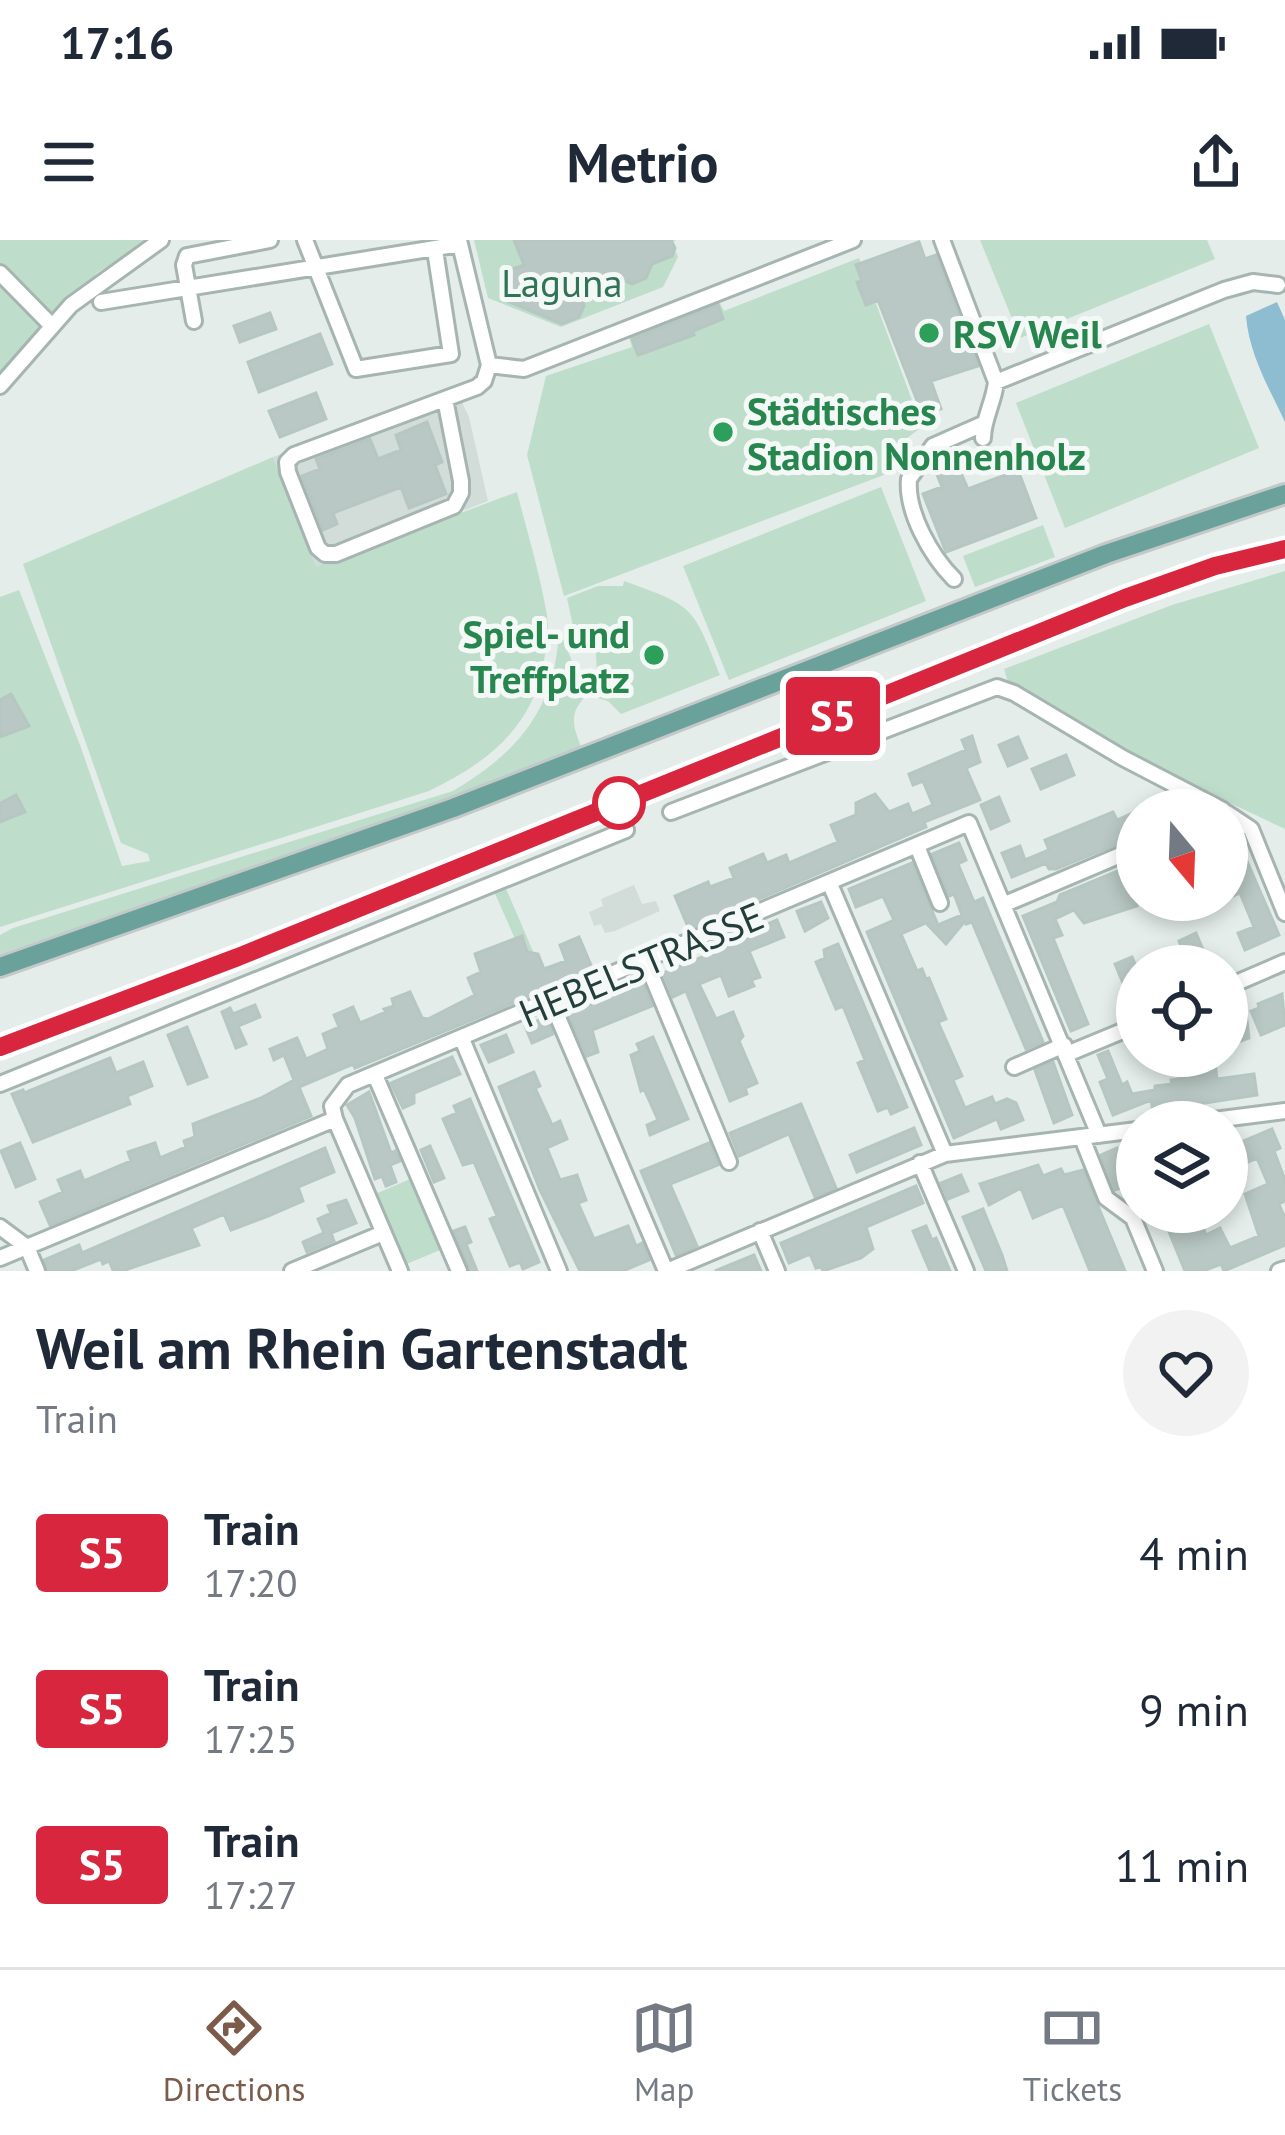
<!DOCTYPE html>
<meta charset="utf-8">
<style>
body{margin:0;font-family:"PT Sans",sans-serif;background:#f2f2f3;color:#1f2937;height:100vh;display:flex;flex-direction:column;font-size:45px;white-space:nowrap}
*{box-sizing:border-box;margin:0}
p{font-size:39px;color:#747a83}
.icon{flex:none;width:66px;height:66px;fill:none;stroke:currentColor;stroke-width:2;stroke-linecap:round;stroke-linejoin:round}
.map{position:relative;height:1031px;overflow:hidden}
.side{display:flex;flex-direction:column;background:#fff;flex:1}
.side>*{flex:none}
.badge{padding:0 24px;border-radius:9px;font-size:42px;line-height:78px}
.needle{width:78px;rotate:161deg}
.controls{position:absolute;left:1116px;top:549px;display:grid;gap:24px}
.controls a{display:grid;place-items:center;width:132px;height:132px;border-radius:50%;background:#fff;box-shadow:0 6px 18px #0003;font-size:60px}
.map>.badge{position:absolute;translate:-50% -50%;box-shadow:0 0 0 6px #fff}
.round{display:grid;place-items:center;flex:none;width:126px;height:126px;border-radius:63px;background:#f2f2f3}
.head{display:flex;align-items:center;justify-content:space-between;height:204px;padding:0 36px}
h1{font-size:57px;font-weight:800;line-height:90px}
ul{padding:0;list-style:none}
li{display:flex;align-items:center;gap:36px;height:156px;padding:0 36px}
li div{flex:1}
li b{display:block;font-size:45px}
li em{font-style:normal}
li .badge{min-width:132px;font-weight:700;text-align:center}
.status{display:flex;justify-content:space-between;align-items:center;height:84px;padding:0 60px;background:#fff;direction:ltr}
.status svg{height:33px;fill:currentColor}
header{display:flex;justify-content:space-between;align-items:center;height:156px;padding:0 36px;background:#fff;font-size:54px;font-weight:800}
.tabs{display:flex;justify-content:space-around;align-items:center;height:168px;border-top:3px solid #e0e1e3;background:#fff;font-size:33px;color:#747a83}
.tabs a{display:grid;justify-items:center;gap:6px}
.tabs .active{color:#7c5b4a}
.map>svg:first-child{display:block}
.built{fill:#d2ddda}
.green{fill:#beddcb}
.water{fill:#8ebcd0}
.building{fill:#b9c8c4;stroke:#b6c7c2;stroke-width:3}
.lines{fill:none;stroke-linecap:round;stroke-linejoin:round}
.minor-casing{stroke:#a7b5b2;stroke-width:20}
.major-casing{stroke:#c2c9c8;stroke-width:24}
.minor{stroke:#fff;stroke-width:14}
.major{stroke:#6aa19b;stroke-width:18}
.rail{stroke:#5e7976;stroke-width:4.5;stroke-dasharray:24 12;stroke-linecap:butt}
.line-casing{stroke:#fff;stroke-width:27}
.line{stroke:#d7263d;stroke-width:18}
.leisure-dot{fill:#2e9e5b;stroke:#f4f9f8;stroke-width:4.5}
.stop-dot{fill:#fff;stroke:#d7263d;stroke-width:6}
.labels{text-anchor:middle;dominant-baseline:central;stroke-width:10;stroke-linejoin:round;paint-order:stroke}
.park-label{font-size:39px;fill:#2f7454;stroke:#f4f9f8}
.leisure-label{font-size:39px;font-weight:bold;fill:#27864d;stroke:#f4f9f8;text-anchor:start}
.street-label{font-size:39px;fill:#243e3b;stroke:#f4f9f8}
</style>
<div class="status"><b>17:16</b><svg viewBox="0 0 49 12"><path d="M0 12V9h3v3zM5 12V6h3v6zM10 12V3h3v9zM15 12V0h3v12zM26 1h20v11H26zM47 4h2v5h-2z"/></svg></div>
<header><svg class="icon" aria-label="menu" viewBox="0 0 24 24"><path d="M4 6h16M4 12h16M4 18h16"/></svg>Metrio<svg class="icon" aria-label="share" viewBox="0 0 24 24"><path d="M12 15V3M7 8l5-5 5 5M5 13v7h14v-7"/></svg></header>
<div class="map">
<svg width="1285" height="1031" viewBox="0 0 1285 1031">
<rect width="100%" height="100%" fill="#e4edea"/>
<path class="built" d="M455 148 469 177 488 261 316 328 273 217Z
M634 645 642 664 656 661 660 671 615 691 605 693 601 684 594 686 589 672 603 666 601 659Z"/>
<path class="green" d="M0 0H149L97 33 0 143Z
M474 0H676L672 2 678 17 663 47 561 87 488 58Z
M980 0H1207L1215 19 1020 98Z
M859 18 922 187 892 209 897 230 564 356 527 215 546 136 632 107 628 94 718 59 724 71Z
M1209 84 1259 208 1065 288 1016 163Z
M273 217 316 327 517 252C527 291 539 331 546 370 550 389 546 407 543 426 531 489 485 524 429 551L0 687V357L19 350 80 505 122 626 150 621 148 614 121 603 23 324Z
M881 247 926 361 729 440 683 326Z
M1043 285 1055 317 975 347 963 316Z
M1285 331V589L1118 510 1008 442 1004 429 1172 365Z
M624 341C694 366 693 366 720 435L621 474 608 461 598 458 595 394 575 395 567 358 598 346H623Z
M559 389 586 456C568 474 573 486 582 509L309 609 0 714V695L13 688 453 551C519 512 556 468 559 389Z
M504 644 541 730 531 735 493 649Z
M415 937 445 1008 404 1025 373 955Z"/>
<path class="water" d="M1277 62 1285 80V182C1269 148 1249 114 1246 76Z"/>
<path class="building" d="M514 0H671L675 8 672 16 652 24 646 38 632 44 621 39 580 54 584 66 579 77 562 84 507 61 502 45 507 31 524 25Z
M919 2 925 19 936 15 978 126 931 141 941 169 923 176 878 60 866 65 857 42 862 41 856 25Z
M718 65 723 79 693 91 694 95 638 115 632 99Z
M270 73 276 89 240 102 234 86Z
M320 94 332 124 259 152 248 122Z
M316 153 326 179 280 197 269 171Z
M427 182 442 222 435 225 446 254 409 268 401 247 333 273 337 284 323 290 302 236 320 229 316 219 370 199 378 219 401 210 396 195Z
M951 210 968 249 1018 230 1036 278 946 312 923 254 942 247 933 225 940 215Z
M11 454 29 486 0 497V460Z
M972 496 980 522 966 528 980 560 924 582 926 587 689 689 675 656 708 642 710 647 734 638 730 628 763 614 767 623 786 615 789 623 838 602 831 585 856 575V563L875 554 889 572 908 564 912 574 933 565 923 541 913 545 909 534 966 510 962 500Z
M1018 497 1027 518 1008 526 999 505Z
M1066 515 1074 535 1041 549 1032 529Z
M16 555 25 572 0 582 1 563Z
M999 557 1009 581 991 589 981 565Z
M1137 571V596L1056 629H1049L1046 623 1012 637 1002 613 1020 606 1025 620 1049 610 1045 600 1113 572 1117 580Z
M959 603 966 620 958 624 974 662 983 658 1043 802 1026 809 972 682 966 684 965 681 946 704 926 683 901 694 917 731 922 729 926 739 929 738 946 779 938 782 962 836 953 840 965 868 992 857 995 864 1007 859 1016 863 1023 880 1001 889 997 879 954 898 867 692 894 680 883 656 856 667 849 649 912 623 938 685 962 675 954 654 949 656 932 614Z
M1243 612 1279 695 1245 710 1238 693 1254 687 1240 653 1231 657 1227 648V618Z
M1137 623V666L1084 683 1074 670 1055 679 1062 695 1053 698 1088 784 1071 791 1023 676 1057 662 1060 655Z
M821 662 828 678 805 691 797 671Z
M777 680 784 697 749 711 760 737 751 740 754 746 729 756 721 735 699 744 716 779 733 772 743 796 739 801 757 843 745 848 747 854 730 861 686 751 673 757 663 733 758 694 756 689Z
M1196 693 1210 726H1189L1185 717 1179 701Z
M522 696 527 712 538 714 544 729 566 721 560 705 579 697 593 730 355 828 353 824 299 847 311 876 50 985 40 962 63 952 58 940 80 931 84 941 131 921 128 912 155 903 160 918 186 907 184 901 195 897 193 884 261 858 294 840 284 815 274 820 270 809 297 798 306 819 328 809 323 794 339 787 334 775 353 767 360 783 386 772 384 769 394 766 392 759 410 752 422 778 428 779 475 755 468 738 481 732 475 714Z
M838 704 907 867 891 874 888 867 878 871 858 823 865 820 843 766 836 769 816 722 825 718 824 710Z
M1132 717 1137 728 1136 774 1115 724Z
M642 742 652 766 592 790 598 812 587 816 568 773Z
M1282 754 1285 785 1261 795 1251 771 1259 768 1258 764Z
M255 765 260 777 238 786 246 804 236 808 222 772 230 768 233 774Z
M1246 773 1249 798 1227 806V781Z
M546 777 553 794 532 803 525 786Z
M187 787 207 837 188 844 168 795Z
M506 795 513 812 489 822 481 805Z
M653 797 688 879 650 895 647 885 658 880 644 849 641 851 631 815 640 811 637 804Z
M1108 811 1122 845 1127 842 1132 854 1155 850V846L1172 844 1171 840 1204 835 1202 816H1214L1217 839 1254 834 1257 855 1153 871 1151 860 1113 875 1100 842 1108 839 1098 815Z
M452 817 460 834 414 853V863L403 868 391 843Z
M110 818 116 833 143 822 152 846 127 856 130 864 33 902 12 854 23 850 24 853Z
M1053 822 1072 875 1054 883 1035 830Z
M534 832 540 846 535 848 552 885 560 881 567 899 547 908 560 940 577 935 586 960 578 963 594 999 628 986 636 1006 642 1003 649 1020 623 1031H580L540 950 499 847Z
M369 852 391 913 395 911 400 921 390 925 396 942 386 946 382 936 375 939 355 878 347 865Z
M470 859 539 1022 523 1029 520 1022 510 1026 490 979 497 976 474 922 463 925 443 879 457 873 454 866Z
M801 864 836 948 815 957 789 894 739 916 730 893Z
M914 888 921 905 857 932 850 915Z
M1272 889 1280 908 1274 911 1285 940V961L1279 964 1285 978V1005L1224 1031 1221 1024 1203 1031H1185L1161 972H1197L1206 995 1220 988 1230 1008 1259 996 1245 954 1268 944 1257 918 1234 928 1242 949 1231 953 1227 943V908Z
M20 903 35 939 16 947 1 911Z
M709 903 718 925 670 944 697 1006 676 1015 641 931Z
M430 906 444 938 434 942 421 910Z
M325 908 334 932 298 947 303 961 268 976 231 990 224 974 191 988 199 1005 122 1031 113 1030 109 1021 103 1024 101 1019 71 1031H48L44 1020 79 1005 82 1013Z
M1117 908 1120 915 1137 908V941L1115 950 1101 915Z
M1038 925 1043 936 1061 929 1064 935 1083 930 1125 1031H1090L1063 965 1033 978 1021 948 989 965 980 944Z
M961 935 968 951 948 959 941 943Z
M916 946 923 963 866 987 873 1009 861 1018 823 1031 821 1026 816 1028 810 1014 789 1023 781 1003Z
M346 960 356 983 331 993 334 1001 307 1012 303 1002 324 993 318 979 331 973 328 966Z
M983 969 1002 1015 1007 1031H986L963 977Z
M926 986 932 1000 936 998 950 1031H930L913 991Z
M465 987 471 1002 466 1004 477 1031H470L454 991Z
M754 1015 761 1031H715Z"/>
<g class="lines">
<defs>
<path id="minor" d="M305 0 356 129 451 114 435 10
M459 0 489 125
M942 0 996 142 1224 50 1253 42 1278 45
M0 33 52 86
M101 62 460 4
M194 81 184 25 187 16 270 0
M489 125 524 129 853 0
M0 146 71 65 161 0
M445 159 461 241V253L454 266 336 314H325L318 308 288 232 287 222 294 215 477 147 484 141 489 125
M983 198C983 179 994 162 996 142
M954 339C931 316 906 272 909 239L933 206 983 184
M671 572 997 447 1014 453 1123 518 1223 570
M1227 573 1251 589 1285 673
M917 606 940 663
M830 644 945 914
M1005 664 1137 608
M646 722 729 922
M1227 747 1285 722
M551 761 666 1031
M462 799 559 1031
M1067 814 1137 785
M1014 827 1064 805
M375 835 459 1031
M0 844 626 590
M1198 882 1285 871
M1082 898 1106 958 1133 978 1155 1031
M920 923 966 1031
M0 987 27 1007 37 1031
M760 991 777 1031
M0 1018 335 879
M292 1031 383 993
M400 1031 335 879 332 866 348 845 969 583 1099 895
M667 1031 945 914 1137 890
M1279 1031 1285 1029"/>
<path id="major" d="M0 727 453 568 1106 314 1285 254"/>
</defs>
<use href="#minor" class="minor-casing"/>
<use href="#major" class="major-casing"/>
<use href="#minor" class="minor"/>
<use href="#major" class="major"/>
<path class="rail" d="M0 807 165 746 1125 358 1215 326 1285 309"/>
</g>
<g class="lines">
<defs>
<path id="line" d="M0 807 238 717 1125 358 1215 326 1285 309"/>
</defs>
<use href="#line" class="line-casing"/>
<use href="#line" class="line"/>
</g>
<g class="leisure-dot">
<circle cx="929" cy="93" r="12"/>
<circle cx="723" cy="192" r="12"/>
<circle cx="654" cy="415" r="12"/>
</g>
<circle class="stop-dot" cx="619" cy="563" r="24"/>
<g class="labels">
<g class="park-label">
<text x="562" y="42">Laguna</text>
</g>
<g class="leisure-label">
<text x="953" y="93">RSV Weil</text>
<text x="747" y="170">Städtisches<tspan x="747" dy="45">Stadion Nonnenholz</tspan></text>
<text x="630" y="393" text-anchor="end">Spiel- und<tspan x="630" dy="45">Treffplatz</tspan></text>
</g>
<g class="street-label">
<text transform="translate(641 724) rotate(-23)">HEBELSTRASSE</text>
</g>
</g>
</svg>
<div class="controls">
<a><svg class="needle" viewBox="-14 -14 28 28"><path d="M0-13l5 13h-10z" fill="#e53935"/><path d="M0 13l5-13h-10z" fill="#747a83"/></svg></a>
<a><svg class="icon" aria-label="locate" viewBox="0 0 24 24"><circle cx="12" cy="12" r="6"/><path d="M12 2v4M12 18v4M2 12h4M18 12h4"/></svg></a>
<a><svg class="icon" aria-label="layers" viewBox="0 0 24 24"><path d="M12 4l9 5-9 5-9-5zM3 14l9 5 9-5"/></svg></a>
</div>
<b class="badge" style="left:833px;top:476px;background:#d7263d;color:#fff">S5</b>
</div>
<section class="side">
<div class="head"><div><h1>Weil am Rhein Gartenstadt</h1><p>Train</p></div><a class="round"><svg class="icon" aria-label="heart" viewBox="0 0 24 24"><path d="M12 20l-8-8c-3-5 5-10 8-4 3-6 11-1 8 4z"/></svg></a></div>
<ul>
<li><span class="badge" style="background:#d7263d;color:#fff">S5</span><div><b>Train</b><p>17:20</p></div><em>4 min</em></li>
<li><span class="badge" style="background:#d7263d;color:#fff">S5</span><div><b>Train</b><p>17:25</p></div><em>9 min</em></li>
<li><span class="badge" style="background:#d7263d;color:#fff">S5</span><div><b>Train</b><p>17:27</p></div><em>11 min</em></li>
</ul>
</section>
<nav class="tabs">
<a class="active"><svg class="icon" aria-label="directions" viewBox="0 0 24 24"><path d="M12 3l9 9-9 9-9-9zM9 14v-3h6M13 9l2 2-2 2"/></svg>Directions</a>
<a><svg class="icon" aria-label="map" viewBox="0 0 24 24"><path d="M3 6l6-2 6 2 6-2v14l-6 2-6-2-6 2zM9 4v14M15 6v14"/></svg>Map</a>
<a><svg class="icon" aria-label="tickets" viewBox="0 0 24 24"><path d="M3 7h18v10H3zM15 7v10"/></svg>Tickets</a>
</nav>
